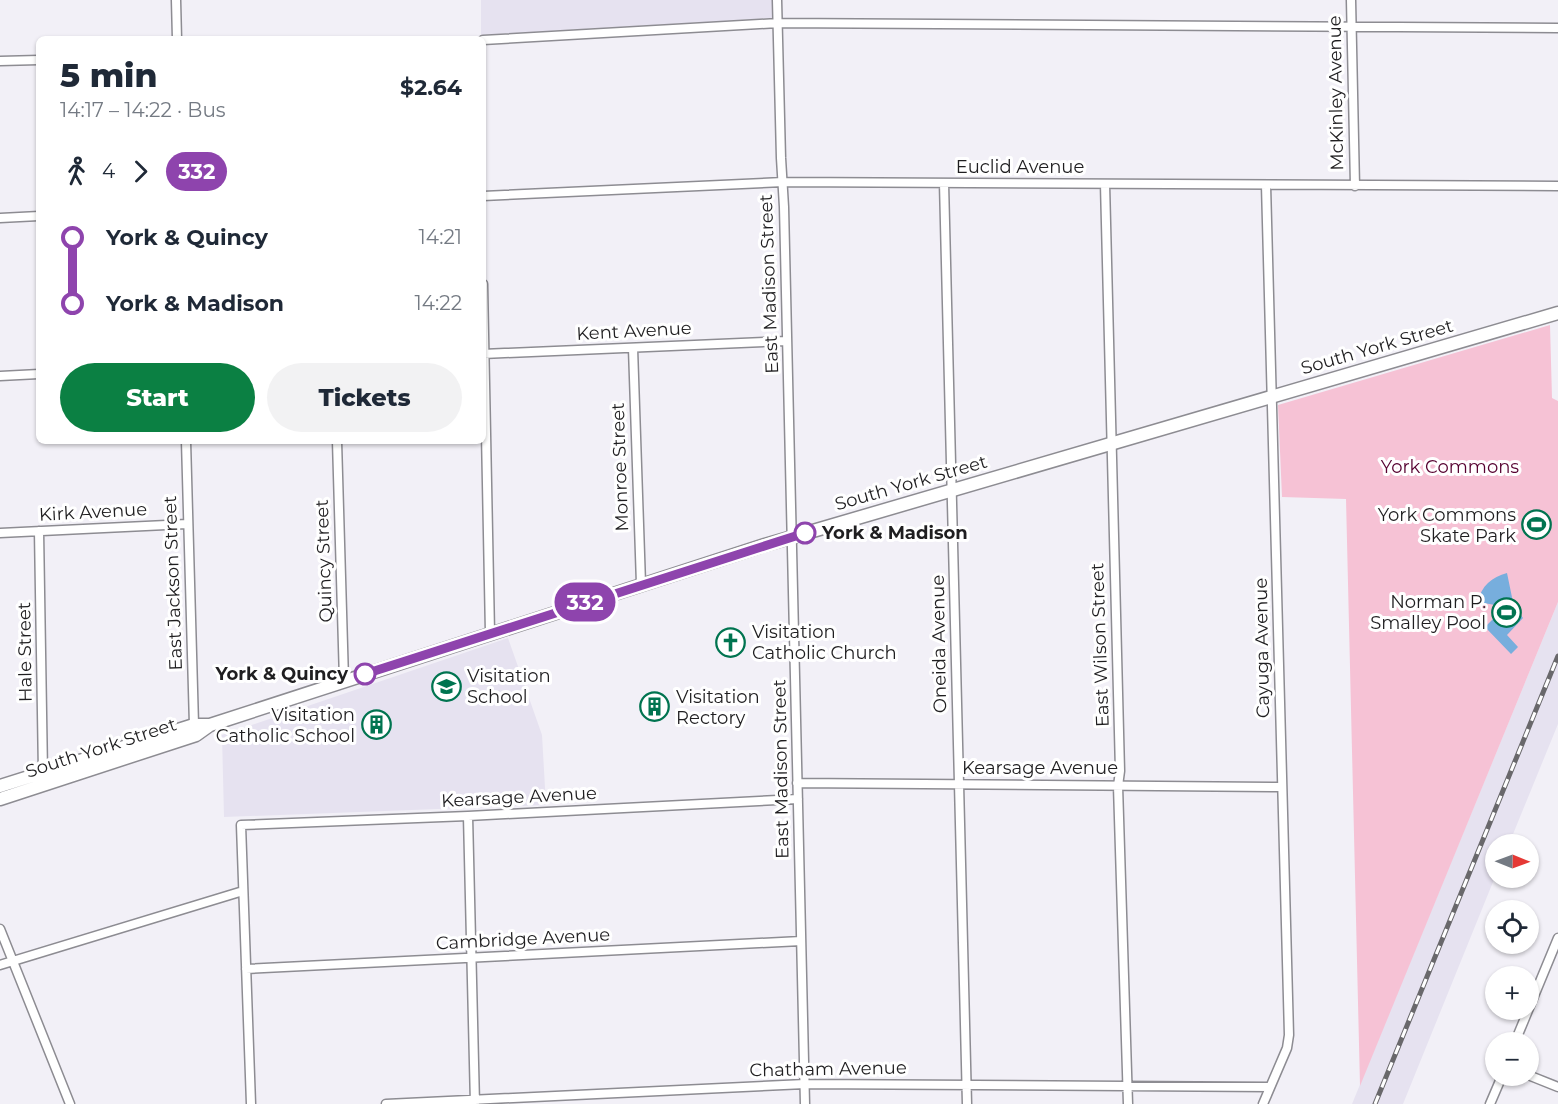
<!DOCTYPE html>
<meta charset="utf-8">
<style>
body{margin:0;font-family:Montserrat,sans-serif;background:#f2f2f3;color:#1f2937;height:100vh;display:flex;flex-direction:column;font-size:22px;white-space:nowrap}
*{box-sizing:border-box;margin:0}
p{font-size:20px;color:#747a83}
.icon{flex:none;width:33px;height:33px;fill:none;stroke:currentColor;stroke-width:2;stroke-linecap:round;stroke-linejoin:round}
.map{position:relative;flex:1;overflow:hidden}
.drawer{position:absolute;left:36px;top:36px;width:450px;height:408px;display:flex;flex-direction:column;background:#fff;border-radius:9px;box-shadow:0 2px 4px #0004}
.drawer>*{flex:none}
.badge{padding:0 12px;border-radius:20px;font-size:21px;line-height:39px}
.needle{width:39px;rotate:91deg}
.controls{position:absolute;left:1485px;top:834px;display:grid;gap:12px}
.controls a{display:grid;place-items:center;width:54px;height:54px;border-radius:50%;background:#fff;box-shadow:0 2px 4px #0004;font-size:30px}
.map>.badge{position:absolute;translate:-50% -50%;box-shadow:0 0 0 3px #fff}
.legs{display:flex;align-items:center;gap:9px;height:66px;padding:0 24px;font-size:20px}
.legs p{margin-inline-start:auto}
.head{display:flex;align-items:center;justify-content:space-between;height:102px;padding:0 24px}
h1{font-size:33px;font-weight:800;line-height:45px}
.button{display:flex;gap:12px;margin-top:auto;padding:12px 24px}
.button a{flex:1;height:69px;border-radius:36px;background:#0b8043;color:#fff;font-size:24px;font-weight:800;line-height:69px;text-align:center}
.button a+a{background:#f2f2f3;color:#1f2937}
ul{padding:0 24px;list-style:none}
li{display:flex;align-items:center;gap:21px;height:66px;font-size:22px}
li i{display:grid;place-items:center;width:9px;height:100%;margin:0 8px;background:currentColor}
li i::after{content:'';width:15px;height:15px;margin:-8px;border:4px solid;border-radius:50%;background:#fff}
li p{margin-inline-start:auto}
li:first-child i{background:linear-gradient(#0000 50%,currentColor 0)}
li:last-child i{background:linear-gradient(currentColor 50%,#0000 0)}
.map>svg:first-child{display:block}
.built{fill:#e6e2f0}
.green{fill:#f6c2d5}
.water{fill:#77aedd}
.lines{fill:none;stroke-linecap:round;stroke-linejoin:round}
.street-casing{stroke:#8d8c92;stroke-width:11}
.secondary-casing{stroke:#8d8c92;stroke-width:15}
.street{stroke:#fff;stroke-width:8}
.secondary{stroke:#fff;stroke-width:12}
.rail-casing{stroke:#69686b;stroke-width:5}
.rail{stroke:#fff;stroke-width:3;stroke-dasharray:9;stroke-linecap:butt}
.line-1-casing{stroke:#fff;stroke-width:14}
.line-1{stroke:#8e44ad;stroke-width:9}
.stop-1-dot{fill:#fff;stroke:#8e44ad;stroke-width:3}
.labels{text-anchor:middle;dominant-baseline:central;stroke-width:6;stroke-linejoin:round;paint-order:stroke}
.street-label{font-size:18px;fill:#1f1e20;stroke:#fff}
.park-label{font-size:18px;fill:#560130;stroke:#fff}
.poi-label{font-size:18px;fill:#1f1e20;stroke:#fff;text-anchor:end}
.stop-label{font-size:18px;font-weight:bold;fill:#1f1e20;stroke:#fff;text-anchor:start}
</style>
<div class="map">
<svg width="1558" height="1104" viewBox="0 0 1558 1104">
<rect width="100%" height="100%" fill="#f2f0f7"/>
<path class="built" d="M481 0H773V18L481 35Z
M1558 602V724L1509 844H1496L1495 877 1403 1104H1352Z
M508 638 542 735 546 805 224 817 222 735Z"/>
<path class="green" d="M1550 325 1552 398 1558 401V602L1360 1086 1346 499 1282 497 1278 405Z"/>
<path class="water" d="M1507 573 1514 607 1523 618 1507 635 1518 647 1511 654 1485 627 1496 616 1495 605 1478 602C1481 586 1492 577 1507 573Z"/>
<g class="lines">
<defs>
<path id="street" d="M176 0 177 39
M777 0 781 158 784 207 805 1104
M1351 0 1355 186
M483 40 778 23 1558 28
M0 61 39 60
M944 183 967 1104
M1105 184 1120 771 1118 786 1128 1104
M483 196 783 182 1558 186
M0 218 39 216
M483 284 490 633
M633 348 641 584
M483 354 787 341
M0 376 39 374
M186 441 194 725
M337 441 344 680
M39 531 43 773
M0 533 187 524
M797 783 1282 787
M468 816 475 1104
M0 929 70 1104
M0 965 243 891
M246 969 801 941
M1515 1042 1558 938
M1528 1075 1558 1087
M251 1104 241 825 468 816 798 799
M386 1104 805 1084 1270 1087
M1263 1104 1287 1048 1289 1035 1266 185
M1490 1104 1502 1076"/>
<path id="secondary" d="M0 786 194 725H210L765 545 1558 313
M0 799 196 735 210 725"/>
</defs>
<use href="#street" class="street-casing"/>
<use href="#secondary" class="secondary-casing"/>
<use href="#street" class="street"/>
<use href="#secondary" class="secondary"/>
<defs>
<path id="rail" d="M1375 1104 1558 656"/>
</defs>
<use href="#rail" class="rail-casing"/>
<use href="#rail" class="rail"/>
</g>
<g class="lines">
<defs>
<path id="line-1" d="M365 674 805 533"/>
</defs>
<use href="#line-1" class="line-1-casing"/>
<use href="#line-1" class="line-1"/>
</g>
<defs>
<symbol id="stadium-ring" viewBox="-11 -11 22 22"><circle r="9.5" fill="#fff" stroke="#007450" stroke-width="1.5"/><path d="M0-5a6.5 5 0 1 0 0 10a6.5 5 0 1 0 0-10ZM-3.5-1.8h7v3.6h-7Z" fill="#007450"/></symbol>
<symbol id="church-ring" viewBox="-11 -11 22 22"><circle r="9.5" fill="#fff" stroke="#007450" stroke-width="1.5"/><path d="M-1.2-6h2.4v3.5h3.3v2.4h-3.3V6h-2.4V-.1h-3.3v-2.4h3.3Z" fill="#007450"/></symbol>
<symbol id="school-ring" viewBox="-11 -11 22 22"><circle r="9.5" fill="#fff" stroke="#007450" stroke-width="1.5"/><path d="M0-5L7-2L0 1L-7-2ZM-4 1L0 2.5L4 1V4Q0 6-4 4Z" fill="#007450"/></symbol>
<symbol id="building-ring" viewBox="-11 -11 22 22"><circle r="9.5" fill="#fff" stroke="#007450" stroke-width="1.5"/><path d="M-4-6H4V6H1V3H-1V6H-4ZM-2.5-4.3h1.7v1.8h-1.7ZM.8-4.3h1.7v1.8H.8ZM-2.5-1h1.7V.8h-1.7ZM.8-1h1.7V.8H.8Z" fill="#007450"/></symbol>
</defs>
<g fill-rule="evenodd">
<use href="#stadium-ring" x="1520" y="508" width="33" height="33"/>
<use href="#stadium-ring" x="1490" y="596" width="33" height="33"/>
<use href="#church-ring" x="714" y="626" width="33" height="33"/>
<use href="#school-ring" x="430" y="670" width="33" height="33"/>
<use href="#building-ring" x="638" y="690" width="33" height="33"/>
<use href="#building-ring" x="360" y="708" width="33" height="33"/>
</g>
<g class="stop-1-dot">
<circle cx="805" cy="533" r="10"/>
<circle cx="365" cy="674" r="10"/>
</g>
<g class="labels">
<g class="street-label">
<text transform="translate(1336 93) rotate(-91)">McKinley Avenue</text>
<text x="1020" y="167">Euclid Avenue</text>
<text transform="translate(769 284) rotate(-92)">East Madison Street</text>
<text transform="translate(634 331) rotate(-3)">Kent Avenue</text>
<text transform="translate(1377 347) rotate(-16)">South York Street</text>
<text transform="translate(620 467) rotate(-92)">Monroe Street</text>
<text transform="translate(911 483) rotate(-16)">South York Street</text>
<text transform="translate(93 512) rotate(-3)">Kirk Avenue</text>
<text transform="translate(324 561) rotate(-92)">Quincy Street</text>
<text transform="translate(173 583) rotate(-92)">East Jackson Street</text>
<text transform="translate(939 644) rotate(-91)">Oneida Avenue</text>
<text transform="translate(1100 645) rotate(-92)">East Wilson Street</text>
<text transform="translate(1262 648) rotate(-91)">Cayuga Avenue</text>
<text transform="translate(25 652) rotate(-91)">Hale Street</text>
<text transform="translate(101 748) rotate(-18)">South York Street</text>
<text x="1040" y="768">Kearsage Avenue</text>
<text transform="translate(781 769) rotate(-91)">East Madison Street</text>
<text transform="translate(519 797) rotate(-3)">Kearsage Avenue</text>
<text transform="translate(523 939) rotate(-3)">Cambridge Avenue</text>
<text transform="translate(828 1069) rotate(-1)">Chatham Avenue</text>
</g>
<g class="park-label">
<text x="1450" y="467">York Commons</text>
</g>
<g class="poi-label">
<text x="1516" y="515">York Commons<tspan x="1516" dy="21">Skate Park</tspan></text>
<text x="1486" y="602">Norman P.<tspan x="1486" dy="21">Smalley Pool</tspan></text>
<text x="752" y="632" text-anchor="start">Visitation<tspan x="752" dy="21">Catholic Church</tspan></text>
<text x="467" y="676" text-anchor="start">Visitation<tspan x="467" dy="21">School</tspan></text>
<text x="676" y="697" text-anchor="start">Visitation<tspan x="676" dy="21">Rectory</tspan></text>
<text x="355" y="715">Visitation<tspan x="355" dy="21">Catholic School</tspan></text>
</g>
<g class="stop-label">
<text x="822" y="533">York &amp; Madison</text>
<text x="348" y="674" text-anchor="end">York &amp; Quincy</text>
</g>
</g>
</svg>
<div class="controls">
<a><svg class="needle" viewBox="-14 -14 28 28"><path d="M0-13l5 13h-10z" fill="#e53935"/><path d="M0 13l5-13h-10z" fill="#747a83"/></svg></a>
<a><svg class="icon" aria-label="locate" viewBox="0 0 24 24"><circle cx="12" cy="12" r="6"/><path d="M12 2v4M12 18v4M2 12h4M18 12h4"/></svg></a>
<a>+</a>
<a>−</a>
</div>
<b class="badge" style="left:585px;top:602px;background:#8e44ad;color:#fff">332</b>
<section class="drawer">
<div class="head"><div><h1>5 min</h1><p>14:17 – 14:22 · Bus</p></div><b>$2.64</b></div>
<div class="legs"><svg class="icon" aria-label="walk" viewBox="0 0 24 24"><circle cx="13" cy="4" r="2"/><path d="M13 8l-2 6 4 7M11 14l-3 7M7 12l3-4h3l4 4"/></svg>4<svg class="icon" aria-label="forward" viewBox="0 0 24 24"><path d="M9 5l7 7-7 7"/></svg><b class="badge" style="background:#8e44ad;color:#fff">332</b></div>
<ul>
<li><i style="color:#8e44ad"></i><b>York &amp; Quincy</b><p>14:21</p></li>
<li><i style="color:#8e44ad"></i><b>York &amp; Madison</b><p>14:22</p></li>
</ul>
<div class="button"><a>Start</a><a>Tickets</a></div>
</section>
</div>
